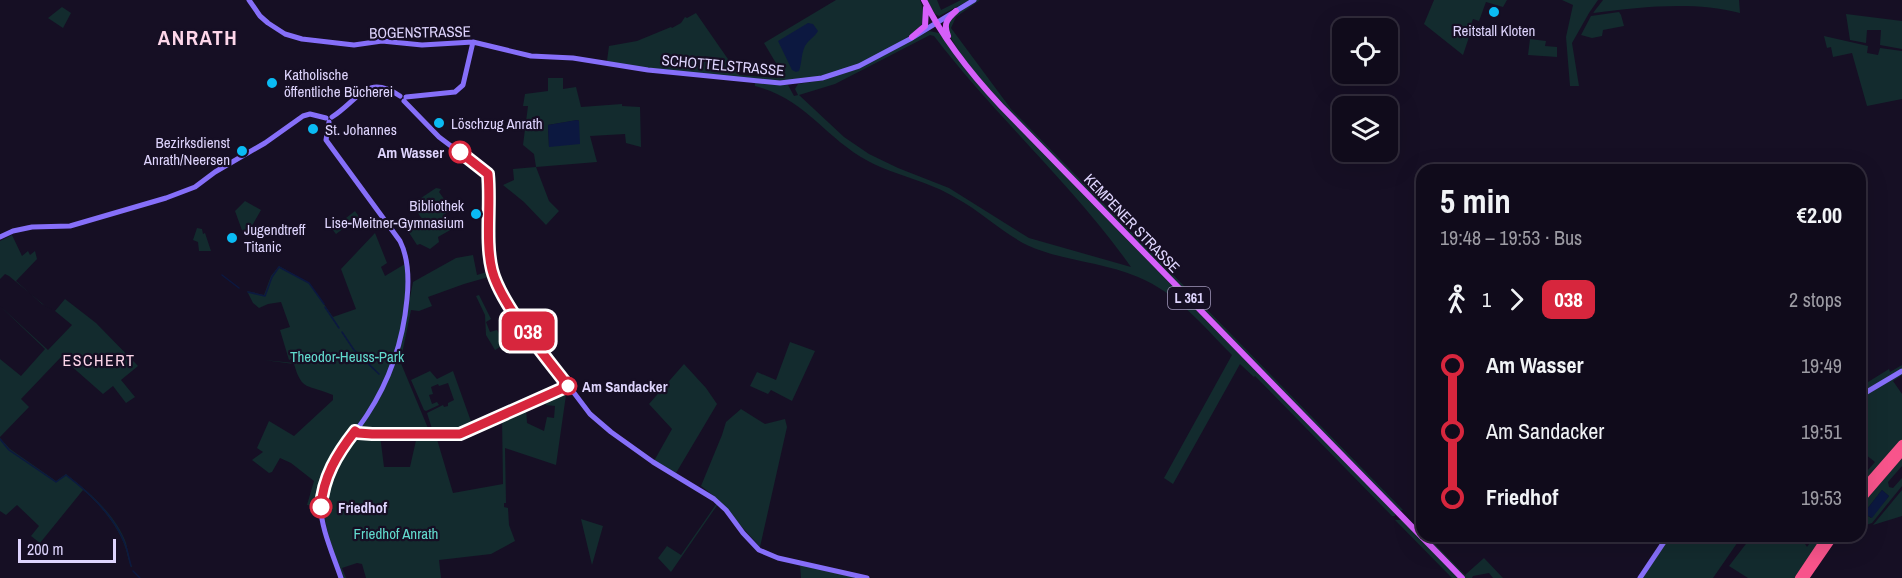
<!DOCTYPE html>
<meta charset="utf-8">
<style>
body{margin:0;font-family:"Archivo Narrow",sans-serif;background:#1e1928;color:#f1f3f6;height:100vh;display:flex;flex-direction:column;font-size:22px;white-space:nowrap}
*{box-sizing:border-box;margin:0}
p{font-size:20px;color:#9c9ba3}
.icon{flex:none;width:33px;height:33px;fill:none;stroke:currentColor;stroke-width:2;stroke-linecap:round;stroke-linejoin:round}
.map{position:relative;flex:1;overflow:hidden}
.sheet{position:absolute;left:1416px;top:164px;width:450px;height:378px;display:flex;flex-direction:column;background:#100b1b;border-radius:18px;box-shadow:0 6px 24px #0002,0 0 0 2px #302b3a}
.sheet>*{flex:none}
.badge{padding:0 12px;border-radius:9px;font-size:21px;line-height:39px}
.fabs{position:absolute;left:1332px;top:18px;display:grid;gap:12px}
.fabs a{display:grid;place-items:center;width:66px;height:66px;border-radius:12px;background:#100b1b;box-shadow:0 6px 24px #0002,0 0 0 2px #302b3a;font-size:30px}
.scale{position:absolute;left:18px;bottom:15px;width:98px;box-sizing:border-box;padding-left:6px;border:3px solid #ded4fd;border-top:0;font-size:16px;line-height:21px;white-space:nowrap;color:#ded4fd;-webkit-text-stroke:4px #160f24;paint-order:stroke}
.map>.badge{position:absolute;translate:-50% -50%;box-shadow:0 0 0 3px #fff}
.legs{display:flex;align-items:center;gap:9px;height:66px;padding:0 24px;font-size:20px}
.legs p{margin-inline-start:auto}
.summary{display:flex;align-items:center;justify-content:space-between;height:102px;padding:0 24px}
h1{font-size:33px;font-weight:800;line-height:45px}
ul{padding:0 24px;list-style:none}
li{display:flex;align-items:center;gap:21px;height:66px;font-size:22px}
li i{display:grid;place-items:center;width:9px;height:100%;margin:0 8px;background:currentColor}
li i::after{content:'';width:15px;height:15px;margin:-8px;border:4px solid;border-radius:50%;background:#100b1b}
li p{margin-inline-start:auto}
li:first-child i{background:linear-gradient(#0000 50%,currentColor 0)}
li:last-child i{background:linear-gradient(currentColor 50%,#0000 0)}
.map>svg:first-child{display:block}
.green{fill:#132b2e;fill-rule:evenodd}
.water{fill:#0c1840}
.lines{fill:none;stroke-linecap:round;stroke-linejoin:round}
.stream{stroke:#0c1840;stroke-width:1.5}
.secondary{stroke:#866ff9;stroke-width:5}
.primary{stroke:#d55ff9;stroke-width:6}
.highway{stroke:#f8548b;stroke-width:8}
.line-1-casing{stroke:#fff;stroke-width:14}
.line-1{stroke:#d7263d;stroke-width:9}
.poi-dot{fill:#0abbf4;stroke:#160f24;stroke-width:2}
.stop-1-dot{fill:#fff;stroke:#d7263d;stroke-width:3}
.labels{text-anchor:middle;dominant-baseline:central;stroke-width:4.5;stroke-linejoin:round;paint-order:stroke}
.shield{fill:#160f24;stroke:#a299bc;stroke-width:1.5}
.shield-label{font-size:14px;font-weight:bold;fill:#ded4fd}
.poi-label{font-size:15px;fill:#ded4fd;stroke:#160f24;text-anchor:start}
.street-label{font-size:15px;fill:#ded4fd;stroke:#160f24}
.stop-label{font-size:15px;font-weight:bold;fill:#ded4fd;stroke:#160f24;text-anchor:start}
.park-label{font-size:15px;fill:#62dbce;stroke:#160f24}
.neighbourhood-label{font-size:16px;letter-spacing:1.5px;fill:#fdd6e9;stroke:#160f24}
.district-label{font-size:21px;font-weight:bold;letter-spacing:1.5px;fill:#fdd6e9;stroke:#160f24}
</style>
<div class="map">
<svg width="1902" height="578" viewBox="0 0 1902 578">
<rect width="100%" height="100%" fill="#160f24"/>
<path class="green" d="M836 0H920C930 24 919 30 900 42 877 56 851 70 825 76 787 85 749 79 711 75 676 72 641 68 607 61L609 46 637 41 671 27 672 28 681 23 685 17 687 18 696 13 739 75 778 78V76L783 75 764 43Z
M927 0H937L941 10 961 0H970L939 16 935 14Z
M977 0H980L956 17 951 28 1011 109 1403 510 1399 511 1008 111C993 93 948 46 947 25L956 14Z
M1434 0H1507L1503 7 1486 2 1479 21 1473 19 1468 33 1470 34 1463 55 1424 24Z
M1562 0H1598L1589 13 1572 43 1579 86H1570L1566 37 1573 5Z
M1603 0H1739L1740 13C1693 1 1641 7 1593 13Z
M62 7 71 13 63 28 48 18Z
M1619 12 1621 15 1624 26 1603 30 1602 36 1592 38 1581 35 1591 16Z
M1846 14 1902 21V49L1880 45 1881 30H1867L1866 43 1850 40Z
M929 31 939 33 963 65 1396 513 1395 516H1392L1255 376 1254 377 1240 364 1173 484 1164 478 1232 355C1203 326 1177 293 1138 277 1103 262 1063 261 1029 246 1002 233 982 212 956 198 929 181 896 176 868 161 825 138 806 99 755 86V83L788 85 794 96 798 95 795 89 798 84 824 80 860 68ZM930 35 934 36C996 117 1072 184 1131 267L1029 238 949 188 898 168 869 154 844 137 799 95 835 84Z
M1824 36 1868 46 1867 53 1878 55 1880 48 1902 51V99L1867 106 1852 53 1833 57 1831 47 1827 48Z
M1530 39 1546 41 1545 46 1557 47V57L1528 55Z
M548 78H563V89L576 87 581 107 622 104V106L640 107 641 147 626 143 625 134 590 136 597 162 536 167 549 201 559 211 546 225 524 202 503 185 514 180 513 169 536 167 534 154 523 145 528 106H523L525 94 548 91ZM578 120 579 121 549 147 548 125Z
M436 188 441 189 439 192 452 210 443 215 452 229 438 237 439 242 430 249 420 244 417 245 406 228 422 219 412 204Z
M245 201 261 210 249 231 243 233 235 211Z
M355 211 362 221 353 227 348 225 336 234 332 229Z
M197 228 202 229 203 234 205 233 211 251H199L198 242 193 240Z
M375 233 387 263 381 267 385 276 405 264C410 317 395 370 366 414 357 427 346 438 337 451 327 467 323 485 319 504L314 506 307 505 314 481 291 463 280 458 272 472 269 473 252 460 263 452 257 448 269 421 294 436 333 400V395C308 384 302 392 294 364L264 360 294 363 293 358 289 360 280 330 290 327 281 302 268 304 259 308 253 303 247 291 264 295 271 276 279 266 309 283 333 317 356 309 341 269Z
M12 235 22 256 28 251 30 255 35 251 37 259 16 281 42 304 55 311 65 299 96 323 138 366 121 380 135 397 126 403 113 386 103 394 61 357 21 399 29 407 0 437V359L21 376 45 349 0 306 48 350 72 325 55 311 44 305 9 276 5 274 0 279V241Z
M473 255 477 275 490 271 492 276 464 284 428 297 432 306 419 311 411 310 401 359 399 355 413 282 456 258Z
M479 295 491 319 486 322 490 332 497 330 505 344 495 350 486 335 485 315 476 296Z
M790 342 815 351 792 401 771 390 768 394 750 386 757 372 776 380Z
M397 360 400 361 430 433 360 431 359 428Z
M684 364 706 388 717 404 676 473 654 461 672 429 649 404Z
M1902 365V369L1860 394V387L1889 369 1890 372Z
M430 371 437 379 453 371 473 427 458 434H436L433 432 427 413 443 405 444 407 448 406V403L454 400 448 383 439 386 438 384 431 387 433 394 429 395 432 404 437 402 439 405 426 411 424 410 411 380Z
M1902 373V375L1893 381 1902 394V440L1860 488V479L1875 462 1860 450V399Z
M566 390 570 392 566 395 556 465 505 448 506 503H504V507L508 508 509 525 515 541 491 554 439 560 441 578H366L362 564 357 563 342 568 346 578H343C332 545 314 508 330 474 335 461 345 449 352 438L363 435H380L384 467H410L417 436H436L453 493 503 484 502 417 526 406 527 423 544 431 547 417 554 418 555 406 546 405 547 396Z
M741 409 765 424 785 419 787 427 760 547 714 496 701 486 722 435 726 422Z
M0 438 10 449 56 481 66 474C89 492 116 515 126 543 128 551 129 559 132 567H131C128 560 127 551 124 544 117 525 98 502 83 490L40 543 31 536 39 526 17 505 6 515 0 511Z
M1902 457V466L1888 482 1889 487 1893 488 1902 478V486L1872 523 1860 527V521L1865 514 1871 518 1889 496 1882 490 1860 518V507Z
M1902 490V516L1873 525Z
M717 503 718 504 671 572 658 558 667 546 681 555Z
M581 519 603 526 592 565Z
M1395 520H1402L1459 578H1452Z
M1423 536H1427L1465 575 1484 558 1503 578H1493L1489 573 1473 576 1472 578H1464Z
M1670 536H1742L1713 578H1643Z
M1752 536H1800L1807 547 1815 536H1823L1795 578H1748L1729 566Z
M800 565 857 578H801Z"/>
<path class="water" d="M808 23 813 24 818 31C815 37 808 40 805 46 801 54 802 63 799 71L796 72 792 70 778 41Z
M577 120 579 121 580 144 549 147 548 125Z
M1882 490 1889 496 1872 518 1865 514 1860 521V518Z"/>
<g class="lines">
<path class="stream" d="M222 275 239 288
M248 292 265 296 272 277 279 267 309 283 324 304
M325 307 339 328
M342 332 354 350 379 374
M0 439 9 450 56 482 66 475C90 493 114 515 125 544 128 551 129 559 131 566
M133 571 140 578"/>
<path class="secondary" d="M249 0 260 16 268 23 285 34 302 39 354 45 382 41 422 45 473 42 531 56 573 58 648 70 780 83 822 78 859 66 910 39 974 0
M406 97 455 92 463 85 473 42
M404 101 439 137 488 174C491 203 485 245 493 273 497 285 503 296 509 307L590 414 611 432 653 462 714 499 726 510 743 533 759 550 778 558 867 578
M332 117C360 99 366 73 400 96
M329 122 326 140 400 241C409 259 409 279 407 299 403 341 390 380 367 415 346 447 326 461 321 503 319 524 334 557 341 578
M0 237 13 231 32 227 70 226 166 198 195 187 215 172 265 143 303 116 310 114 326 118
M1860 396 1902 371
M1640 578 1668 536"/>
<path class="primary" d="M924 0C943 39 971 74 1001 106L1462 578
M948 36C943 24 947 19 956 11
M912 37 925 26 926 8"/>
<path class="highway" d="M1860 492 1902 444
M1860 501 1902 452
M1799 578 1827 536
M1805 578 1834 536"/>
</g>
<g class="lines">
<defs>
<path id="line-1" d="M321 507C323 477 337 454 355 431L358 433 372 434H460L568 386C546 357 501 305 492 270 485 242 491 203 488 174L460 152"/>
</defs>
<use href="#line-1" class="line-1-casing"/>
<use href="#line-1" class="line-1"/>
</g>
<g class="poi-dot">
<circle cx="1494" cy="12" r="6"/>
<circle cx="272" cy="83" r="6"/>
<circle cx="439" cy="123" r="6"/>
<circle cx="313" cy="129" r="6"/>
<circle cx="242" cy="151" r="6"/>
<circle cx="476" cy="214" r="6"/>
<circle cx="232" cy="238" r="6"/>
</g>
<g class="stop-1-dot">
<circle cx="460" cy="152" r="10"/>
<circle cx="568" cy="386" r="8"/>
<circle cx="321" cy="507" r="10"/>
</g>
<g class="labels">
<rect class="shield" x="1168" y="287" width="42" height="22" rx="4.5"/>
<g class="shield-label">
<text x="1189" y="298">L 361</text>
</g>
<g class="poi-label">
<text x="1494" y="30" text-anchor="middle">Reitstall Kloten</text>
<text x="284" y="74">Katholische<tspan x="284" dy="17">öffentliche Bücherei</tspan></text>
<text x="451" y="123">Löschzug Anrath</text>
<text x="325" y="129">St. Johannes</text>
<text x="230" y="142" text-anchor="end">Bezirksdienst<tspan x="230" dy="17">Anrath/Neersen</tspan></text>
<text x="464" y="205" text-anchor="end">Bibliothek<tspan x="464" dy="17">Lise-Meitner-Gymnasium</tspan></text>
<text x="244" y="229">Jugendtreff<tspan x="244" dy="17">Titanic</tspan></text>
</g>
<g class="street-label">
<text transform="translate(420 32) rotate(-1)">BOGENSTRASSE</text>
<text transform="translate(723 65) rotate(5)">SCHOTTELSTRASSE</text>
<text transform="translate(1132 223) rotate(46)">KEMPENER STRASSE</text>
</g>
<g class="stop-label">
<text x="444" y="152" text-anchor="end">Am Wasser</text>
<text x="582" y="386">Am Sandacker</text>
<text x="338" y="507">Friedhof</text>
</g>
<g class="park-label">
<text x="347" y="356">Theodor-Heuss-Park</text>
<text x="396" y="533">Friedhof Anrath</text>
</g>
<g class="neighbourhood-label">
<text x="99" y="360">ESCHERT</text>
</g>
<g class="district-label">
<text x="198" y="37">ANRATH</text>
</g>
</g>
</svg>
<div class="fabs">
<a><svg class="icon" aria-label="locate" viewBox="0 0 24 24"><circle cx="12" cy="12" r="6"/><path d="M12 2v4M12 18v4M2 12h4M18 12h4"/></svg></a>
<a><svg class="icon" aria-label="layers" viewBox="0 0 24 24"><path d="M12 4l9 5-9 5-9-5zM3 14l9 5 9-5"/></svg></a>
</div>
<div class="scale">200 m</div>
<b class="badge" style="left:528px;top:331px;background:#d7263d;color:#fff">038</b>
<section class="sheet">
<div class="summary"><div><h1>5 min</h1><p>19:48 – 19:53 · Bus</p></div><b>€2.00</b></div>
<div class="legs"><svg class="icon" aria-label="walk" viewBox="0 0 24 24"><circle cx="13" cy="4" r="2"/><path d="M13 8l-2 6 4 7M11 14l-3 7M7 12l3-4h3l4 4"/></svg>1<svg class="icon" aria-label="forward" viewBox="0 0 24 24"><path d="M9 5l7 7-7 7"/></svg><b class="badge" style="background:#d7263d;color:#fff">038</b><p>2 stops</p></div>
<ul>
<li><i style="color:#d7263d"></i><b>Am Wasser</b><p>19:49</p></li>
<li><i style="color:#d7263d"></i><span>Am Sandacker</span><p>19:51</p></li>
<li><i style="color:#d7263d"></i><b>Friedhof</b><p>19:53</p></li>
</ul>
</section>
</div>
